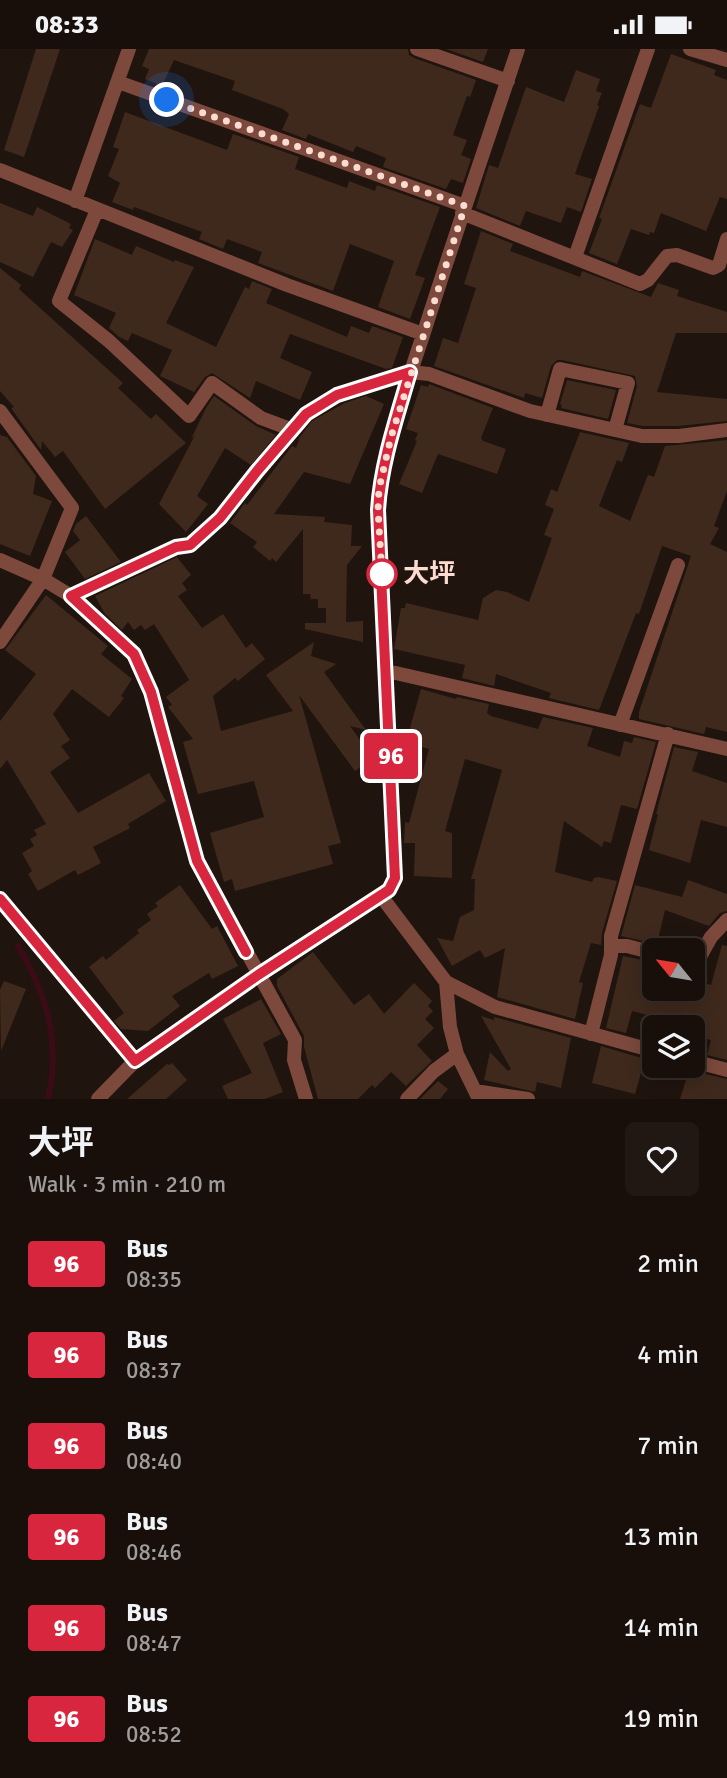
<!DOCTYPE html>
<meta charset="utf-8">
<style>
body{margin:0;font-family:Signika,"Noto Sans JP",sans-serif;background:#211813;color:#f1f3f6;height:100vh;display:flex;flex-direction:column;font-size:26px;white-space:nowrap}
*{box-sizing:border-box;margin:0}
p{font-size:23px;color:#9f9c9c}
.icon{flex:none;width:38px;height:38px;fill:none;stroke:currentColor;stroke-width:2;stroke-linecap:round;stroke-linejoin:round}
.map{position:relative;height:1050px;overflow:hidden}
.sheet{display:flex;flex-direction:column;background:#180f0a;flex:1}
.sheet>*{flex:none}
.badge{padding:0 14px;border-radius:5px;font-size:24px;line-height:46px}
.needle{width:46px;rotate:300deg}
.buttons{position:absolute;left:642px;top:889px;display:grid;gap:14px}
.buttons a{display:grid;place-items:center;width:63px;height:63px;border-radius:10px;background:#180f0a;box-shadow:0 4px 18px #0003,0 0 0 2px #362f2b;font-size:35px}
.you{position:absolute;width:35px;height:35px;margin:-18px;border:5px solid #fff;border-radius:50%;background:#1a73e8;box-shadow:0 0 0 10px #1a73e833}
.map>.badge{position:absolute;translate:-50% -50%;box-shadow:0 0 0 4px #fff}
.round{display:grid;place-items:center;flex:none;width:74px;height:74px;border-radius:10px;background:#211813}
.headline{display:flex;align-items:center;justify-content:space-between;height:119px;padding:0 28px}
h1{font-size:33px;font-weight:700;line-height:52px}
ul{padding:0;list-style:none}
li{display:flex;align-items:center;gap:21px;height:91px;padding:0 28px}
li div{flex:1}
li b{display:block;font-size:26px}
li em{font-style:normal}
li .badge{min-width:77px;font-weight:700;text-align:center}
.status{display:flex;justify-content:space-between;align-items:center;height:49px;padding:0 35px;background:#180f0a;direction:ltr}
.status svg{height:19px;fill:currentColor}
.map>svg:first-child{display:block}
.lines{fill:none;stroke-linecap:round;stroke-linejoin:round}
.stream{stroke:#3b0c16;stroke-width:6}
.building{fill:#3f291c}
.minor{stroke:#7c493c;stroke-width:14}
.tertiary{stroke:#7c493c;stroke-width:14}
.line-casing{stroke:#fff;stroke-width:16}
.line{stroke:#d7263d;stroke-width:10}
.walk{stroke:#fcdcd0;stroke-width:7;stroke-dasharray:0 12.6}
.stop-dot{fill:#fff;stroke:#d7263d;stroke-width:3.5}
.labels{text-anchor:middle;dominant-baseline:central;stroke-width:6;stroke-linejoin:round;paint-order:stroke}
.stop-label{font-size:26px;font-weight:bold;fill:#fcdcd0;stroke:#20140e;text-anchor:start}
</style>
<div class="status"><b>08:33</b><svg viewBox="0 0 49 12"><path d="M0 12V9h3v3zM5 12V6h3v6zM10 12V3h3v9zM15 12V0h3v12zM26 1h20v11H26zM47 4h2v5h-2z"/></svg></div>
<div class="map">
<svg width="727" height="1050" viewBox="0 0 727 1050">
<rect width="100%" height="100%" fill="#20140e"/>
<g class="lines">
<path class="stream" d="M18 897C47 947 61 993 48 1050"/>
</g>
<path class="building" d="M36 0H60L24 108 4 101Z
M149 0H408L409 6 414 9 476 31 470 48 467 47 453 86 467 91 461 106 471 110 463 134 451 130 446 140 383 118 386 109 356 97 353 103 308 85 306 90 282 81 289 65 283 60 232 41 235 32 174 11 162 37 145 30 149 20 142 17Z
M446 0H488L483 13Z
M671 5 716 21 714 26 727 31V150L720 148 706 182 661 164 654 184 650 183 649 186 631 180 617 215 589 204 602 170 599 169 640 55 651 59Z
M576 21 600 30 596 42 602 44 597 56 599 57 575 125 592 130 581 163 567 158 561 174 526 162 520 177 476 159 489 116 498 119 526 38 564 53Z
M125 63 227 101 233 85 299 108 295 120 347 139 349 132 375 142 377 136 440 158 415 226 425 229 410 270 378 258 394 212 350 195 333 242 258 214 262 203 227 190 223 200 199 190 202 183 134 158 133 161 112 153 120 134 108 127 119 100 113 98Z
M0 154 33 167 37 158 71 175 69 179 73 181 62 198 51 193 33 228 0 213Z
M481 182 513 195 510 202 580 228 582 222 651 248 658 234 679 241 677 247 727 263V284H676L657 343 727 350V372L678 377H643L627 374 637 337 635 327 562 311H557L551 317 542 349 525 344 524 349 434 317 443 289 458 294 476 239 464 235Z
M95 190 132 206 136 197 174 213 175 211 194 218 166 274 216 298 245 238 249 240 252 232 272 240 266 254 347 288 351 277 369 284 372 277 403 288 392 319 386 320 290 285 280 309 312 323 300 351 256 332 250 349 212 324 205 328 194 343 160 327 172 301 132 284 128 292 119 288 109 279 116 264 74 246Z
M0 219 21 236 19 240 123 334 118 339 151 370 156 365 186 394 105 460 63 402 55 408 42 392 41 401 11 359 14 358 0 342Z
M567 331 616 341 608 370 561 359 562 356 560 355Z
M429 335 493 359 481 389 483 392 506 400 497 425 438 405 422 444 399 435 417 392 415 391 418 384 406 380 421 336 428 338Z
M214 347 256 377 276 386 251 416 225 399 197 447 208 455 186 483 159 455 195 386 191 390 206 359Z
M366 347 384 355 350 435 304 423 274 465 325 468 324 473 352 476 351 497H362L347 516 346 573 363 572V593L305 580V574H326V559H318V550H311L310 545H303V480L276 513 272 509 270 512 253 498 257 493 230 474 245 454 247 456 292 397 296 399 300 388 312 372 345 354Z
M580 383 629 394 622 413 617 411 599 457 630 472 648 426 654 428 665 397 727 391V442L714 477 719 479 710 495 727 503V683L706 678 704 685 639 670V663L691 507 662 497 639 565 636 564 599 661 549 649 551 644 496 625 494 637 462 629 465 616 394 600 401 559H405L406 554 478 571 483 549 496 541 507 543 529 553 552 489 544 486 554 460 545 456 551 440 557 443Z
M0 386 7 388 36 427 33 445 52 452 30 507 0 495Z
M86 467 121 513 85 530 65 503 80 491 73 482 76 475Z
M177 508 191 526 182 534 187 541 178 547 202 579 223 565 246 599 252 594 265 610 238 632 235 629 213 647 221 682 293 662 266 626 314 593 311 607 336 615 324 623 366 681 350 677 373 709 355 722 299 646 341 794 328 797 333 815 235 842 232 830 224 833 210 784 264 768 254 732 198 745 183 693 193 690 168 658 172 656 166 648 189 631 188 629 154 575 145 581 141 576 134 581 128 573 122 581 105 565 95 547Z
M46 546 108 597 101 605 132 630 121 647 124 649 109 668 72 640 53 665 70 691 61 697 70 709 50 723 78 764 149 724 166 752 128 775 130 779 93 798 101 814 78 826 75 821 38 842 28 825 32 822 22 804 34 797 30 790 37 786 34 781 46 775 7 711 0 720V672L36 625 5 601Z
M421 640 456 650 457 648 489 655 487 664 491 667 538 680 543 668 593 679 587 697 620 708 624 692 632 694 634 688 656 693 637 760 621 756 611 794 604 792 602 798 564 772 555 823 592 833 594 829 598 828 617 832 602 884 601 896 591 894 579 933 583 934 575 970 497 948 505 899 485 909 480 901 452 917 437 889 453 892 460 868 474 861 475 830H471L502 721 465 710 445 782 452 784V829L414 827 415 794H404L405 773 409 774 429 700 406 693Z
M674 698 698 703 692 722 727 734V778L701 771 690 814 649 801 658 765H656Z
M688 831 727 845V862L720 864 709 877 665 861 657 895 621 887 635 836 682 848Z
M180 836 212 880 217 877 238 917 212 930 209 924 172 947 180 957 148 982 121 980 114 972 124 964 89 918 103 907 106 911 139 884 137 881 151 871 147 865 158 857 155 854Z
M722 896 727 897V1011L707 1006 711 991 693 986V978L632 962 626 984 606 979 623 907 652 913 651 918 654 919V940H695L697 932 711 936Z
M313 903 354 956 369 945 384 965 414 934 432 952 428 957 433 962 425 970 434 979 417 996 432 1012 406 1037 391 1023 375 1039 372 1036 358 1050H318L304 998V987L277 937V930Z
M4 932 26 940 1 1002 0 941Z
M261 950 281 985 263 994 283 1043 265 1050H228L222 1037 252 1024 223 970Z
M481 967 494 971V968L571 989 561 1039 537 1033 535 1043 484 1031 490 1003 508 1022 511 1020Z
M601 997 645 1010 635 1045 592 1034Z
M172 1014 187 1031 166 1050H127L167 1015 169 1016Z
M689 1021 727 1030V1050H680Z
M438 1032 448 1040 440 1050H420Z"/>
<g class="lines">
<path class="minor" d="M417 0 508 32
M690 0 727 11
M118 33 465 157
M0 121 287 236 423 285
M75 152 129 0
M97 161 59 252 109 292 189 367 212 334 261 369 293 381
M462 164 640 235 648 231 667 207 677 206 713 219 719 216 727 190
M575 208 648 0
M0 362 72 459 43 530 0 593
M547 366 560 320 628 334 615 381
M0 511 43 530 71 547 134 605 151 643 197 812 295 991 294 1011 306 1050
M71 547 176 498 190 496 220 469 306 365 337 346 410 323 429 325 530 362 642 387H679L727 381
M387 622 727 700
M620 676 678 516
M381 847 446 933 495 958 654 1002
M611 897H627L654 904
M693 914 696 915 711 888 727 871
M446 933 450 978 457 1005 479 1050
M591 985 611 906V887L668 685
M135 1012 258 926 389 841 395 829 378 461C382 399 406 339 425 280 455 186 487 93 518 0
M693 1012 727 1021
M475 1042 528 1050
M407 1050 434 1022 457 1005"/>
<path class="tertiary" d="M0 851 135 1012 98 1050"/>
</g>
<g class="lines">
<defs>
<path id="line" d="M0 850 135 1012 258 926 389 841 395 829 378 461C381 414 397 368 410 323L337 346 306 365 257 422 220 469 190 496 176 498 71 547 134 605 151 643 197 812 246 903"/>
</defs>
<use href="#line" class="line-casing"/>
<use href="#line" class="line"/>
<path class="walk" d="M167 51 465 157 391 388 379 440 378 461 382 525"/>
</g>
<circle class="stop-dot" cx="382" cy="525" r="14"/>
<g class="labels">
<g class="stop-label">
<text x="403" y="525">大坪</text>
</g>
</g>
</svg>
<div class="buttons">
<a><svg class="needle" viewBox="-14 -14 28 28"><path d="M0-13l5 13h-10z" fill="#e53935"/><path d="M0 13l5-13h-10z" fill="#9f9c9c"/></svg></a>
<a><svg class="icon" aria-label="layers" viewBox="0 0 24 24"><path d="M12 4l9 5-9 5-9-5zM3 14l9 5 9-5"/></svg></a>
</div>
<div class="you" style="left:167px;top:51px"></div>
<b class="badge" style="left:391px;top:707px;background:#d7263d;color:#fff">96</b>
</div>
<section class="sheet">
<div class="headline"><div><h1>大坪</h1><p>Walk · 3 min · 210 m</p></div><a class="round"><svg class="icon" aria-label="heart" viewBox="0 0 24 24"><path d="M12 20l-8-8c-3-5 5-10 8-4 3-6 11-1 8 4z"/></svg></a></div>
<ul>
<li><span class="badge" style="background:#d7263d;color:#fff">96</span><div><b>Bus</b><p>08:35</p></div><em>2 min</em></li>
<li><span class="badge" style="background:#d7263d;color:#fff">96</span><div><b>Bus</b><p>08:37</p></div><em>4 min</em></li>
<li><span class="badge" style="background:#d7263d;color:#fff">96</span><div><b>Bus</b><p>08:40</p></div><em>7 min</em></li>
<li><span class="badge" style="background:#d7263d;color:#fff">96</span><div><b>Bus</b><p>08:46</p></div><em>13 min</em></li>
<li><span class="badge" style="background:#d7263d;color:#fff">96</span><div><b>Bus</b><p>08:47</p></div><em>14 min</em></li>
<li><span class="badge" style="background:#d7263d;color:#fff">96</span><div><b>Bus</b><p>08:52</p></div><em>19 min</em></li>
</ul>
</section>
